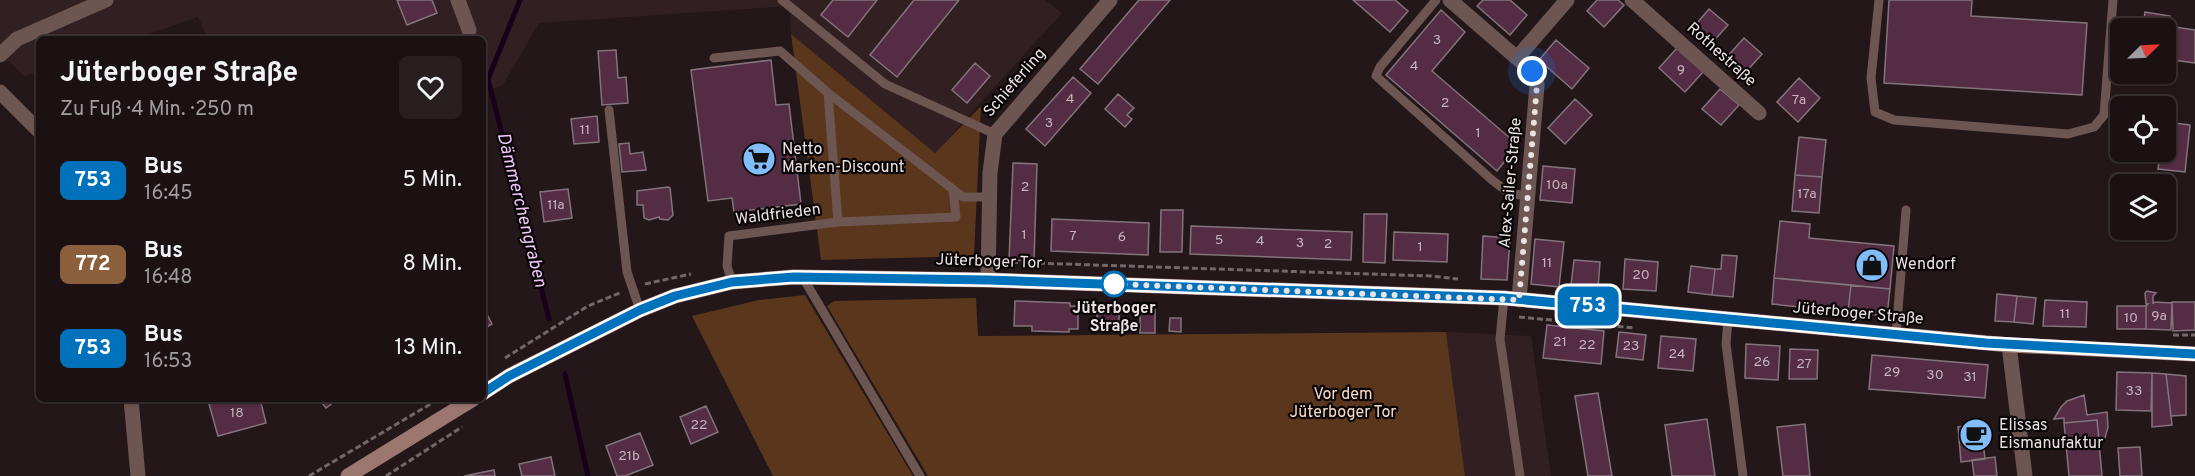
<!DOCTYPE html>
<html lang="de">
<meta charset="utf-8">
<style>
body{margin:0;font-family:Overpass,sans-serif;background:#281f21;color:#f1f3f6;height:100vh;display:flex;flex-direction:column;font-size:22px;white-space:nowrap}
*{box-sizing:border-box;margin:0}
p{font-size:20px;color:#a09da0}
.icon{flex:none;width:33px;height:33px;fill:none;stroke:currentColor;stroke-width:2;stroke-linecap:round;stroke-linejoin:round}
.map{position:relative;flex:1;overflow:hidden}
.drawer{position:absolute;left:36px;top:36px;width:450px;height:366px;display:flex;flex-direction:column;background:#1b1113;border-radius:9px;box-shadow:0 2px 4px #0004,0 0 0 2px #393133}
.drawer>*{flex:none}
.badge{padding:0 12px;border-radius:9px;font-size:21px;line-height:39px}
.needle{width:39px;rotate:66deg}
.fabs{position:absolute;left:2110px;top:18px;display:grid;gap:12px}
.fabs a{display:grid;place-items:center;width:66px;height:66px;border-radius:9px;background:#1b1113;box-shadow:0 2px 4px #0004,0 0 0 2px #393133;font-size:30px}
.you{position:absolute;width:30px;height:30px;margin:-15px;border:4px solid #fff;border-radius:50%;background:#1a73e8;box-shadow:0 0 0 9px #1a73e833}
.map>.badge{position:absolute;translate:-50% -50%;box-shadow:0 0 0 3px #fff}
.round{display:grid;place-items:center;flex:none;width:63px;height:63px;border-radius:9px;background:#281f21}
.head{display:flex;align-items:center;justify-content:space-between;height:102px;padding:0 24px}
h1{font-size:28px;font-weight:700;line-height:45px}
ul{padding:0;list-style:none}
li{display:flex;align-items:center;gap:18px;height:84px;padding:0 24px}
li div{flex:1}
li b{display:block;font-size:22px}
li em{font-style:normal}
li .badge{min-width:66px;font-weight:700;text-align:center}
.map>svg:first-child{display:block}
.built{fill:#321f22}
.green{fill:#5a361c}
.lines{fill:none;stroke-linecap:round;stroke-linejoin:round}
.stream{stroke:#16001b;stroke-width:5}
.building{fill:#542c44;stroke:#82747b;stroke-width:1.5}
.path{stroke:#736769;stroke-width:3;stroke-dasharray:6 3;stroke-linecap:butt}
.lane{stroke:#6d5651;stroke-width:9}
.street{stroke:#6d5651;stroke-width:15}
.secondary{stroke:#9b7770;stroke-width:15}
.line-casing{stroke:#fff;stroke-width:14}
.line{stroke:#0072bc;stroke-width:9}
.walk{stroke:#ebe2e3;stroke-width:6;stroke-dasharray:0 10.8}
.stop-dot{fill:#fff;stroke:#0072bc;stroke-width:3}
.labels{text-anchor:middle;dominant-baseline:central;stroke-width:4.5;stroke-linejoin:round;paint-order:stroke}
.number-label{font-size:14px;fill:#c5b4bb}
.street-label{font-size:16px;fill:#ebe2e3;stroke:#090506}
.poi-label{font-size:16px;fill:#ebe2e3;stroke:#090506;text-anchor:start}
.stop-label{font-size:16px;font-weight:bold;fill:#ebe2e3;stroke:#090506}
.park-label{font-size:16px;fill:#f6dac8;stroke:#090506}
.water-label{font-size:18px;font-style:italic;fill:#efc6f8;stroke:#090506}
</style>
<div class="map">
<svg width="2195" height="476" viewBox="0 0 2195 476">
<rect width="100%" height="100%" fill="#241719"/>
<path class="built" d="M0 0H1045L1062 13 935 153 791 34 790 6 539 23 503 85 483 93V39H208L198 17 134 39H39V71L24 76 0 53Z
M1446 332 1531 336 1551 476H1465Z"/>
<path class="green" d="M791 34 935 153 981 106 974 256 821 260Z
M805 295 913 476H773L692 316 759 300Z
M976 298 978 336 1446 332 1465 476H928L827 306 834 301Z"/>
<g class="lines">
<path class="stream" d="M520 0 488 79 549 319
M565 374 588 476"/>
</g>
<path class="building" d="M397 0H432L437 13 407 25Z
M833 0H877L848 37 821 15Z
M914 0H959L897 77 870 55Z
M1139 0H1170L1098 84 1080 69Z
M1353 0H1395L1408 11 1390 32Z
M1483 0H1510L1527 15 1510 35 1477 6Z
M1597 0H1618L1624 5 1604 27 1587 11Z
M1889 0H1972L1971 16 2087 23 2082 95 1884 83Z
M1709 9 1728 25 1710 45 1692 29Z
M1441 10 1465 32 1432 71 1518 145 1497 171 1386 75Z
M2145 12 2170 16 2166 39V28H2143Z
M2168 26 2195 30V63L2166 59Z
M1744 38 1762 54 1744 74 1726 58Z
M1556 40 1589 68 1572 89 1539 60Z
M1677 48 1703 72 1685 92 1659 68Z
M616 50 618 78 626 77 628 103 602 105 598 51Z
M771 60 776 105 789 104 801 204 734 212 732 198 708 201 691 70Z
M975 63 990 76 967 103 952 90Z
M1073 77 1091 93 1045 146 1026 129Z
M1799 78 1820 98 1798 122 1777 102Z
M1720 89 1739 105 1721 125 1702 109Z
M1118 94 1134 108 1127 115 1132 119 1125 127 1105 109Z
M1575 99 1592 115 1565 144 1548 128Z
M597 116 599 142 574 144 571 119Z
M2166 122 2190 125 2185 172 2158 169 2160 152H2166Z
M1799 137 1826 140 1822 177 1795 175Z
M629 143 630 154 643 152 646 170 622 172 619 144Z
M1013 163 1037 164 1034 261 1009 260Z
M1543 166 1575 169 1572 203 1540 200Z
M1795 175 1822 177 1819 213 1792 211Z
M668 187 670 188 673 215 668 220 660 219 659 217 649 220 644 218 643 205H637V191Z
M568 189 572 218 544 222 540 192Z
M1161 210H1183L1182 252H1160Z
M1364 214H1387L1385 263 1363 262Z
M1052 219 1149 223 1148 255 1051 251Z
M1780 221 1810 224 1809 238 1894 246 1890 289 1774 278Z
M1191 226 1352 232 1351 260 1190 254Z
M1394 232 1448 234 1447 262 1393 260Z
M1483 236 1510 238 1507 280 1481 279Z
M1535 239 1564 242 1559 287 1531 284Z
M1722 255 1737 256 1733 297 1712 295 1715 269H1721Z
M1625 259 1658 262 1656 291 1623 289Z
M1574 260 1600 262 1598 288 1571 285Z
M1691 266 1715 269 1712 295 1688 292Z
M1774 278 1851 285 1848 312 1772 304Z
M1851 285 1890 289 1887 316 1848 312Z
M2147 291 2156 293 2153 296V304L2154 302 2172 303 2171 330 2146 329V306L2148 304H2146L2145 293Z
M1997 294 2017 296 2014 322 1995 321Z
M2017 296 2036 298 2033 324 2014 322Z
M2045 300 2087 302 2086 327 2043 326Z
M1015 301 1070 303V306H1078V329H1069V332L1032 331V326H1014Z
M2172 302H2195V330L2173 331Z
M1140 305 1155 306V333H1140Z
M1097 306H1119V326H1097Z
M2117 306H2146V329H2117Z
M483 307 492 324 483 329Z
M1170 318H1181V332L1169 331Z
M1547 325 1604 331 1601 364 1543 358Z
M1619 332 1646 335 1643 360 1616 357Z
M1661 336 1696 339 1693 371 1658 368Z
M1746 344 1780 346 1778 380 1745 378Z
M1790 349 1818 350 1817 379H1789Z
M1872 355 1988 365 1985 398 1869 389Z
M2117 372 2152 373 2151 411 2116 410Z
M2152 373 2166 374 2172 425 2152 427Z
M2166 374 2186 376V415L2171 416Z
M1598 393 1612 476H1588L1575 396Z
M2084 395 2087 415 2107 412 2108 427 2105 438 2099 439 2097 420 2064 423V418L2054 419 2061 407 2067 401Z
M227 399H260L266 423 218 436 209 404Z
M319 399H338L326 408Z
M706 406 718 432 691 444 680 417Z
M1707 419 1715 476H1672L1665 425Z
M2097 420 2102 476H2069L2064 423Z
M1805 424 1810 476H1783L1777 427Z
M1981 424 1985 459 1961 462 1958 427Z
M640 433 653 465 625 476H617L606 446Z
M2140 447 2142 476H2120L2118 448Z
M551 457 555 476H522L519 464Z
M1995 457 1997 476H1974L1972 460Z
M494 470 495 476H464Z"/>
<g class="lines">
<path class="path" d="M955 262H972
M1003 262 1431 276 1458 279
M645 284 691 274
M1519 317 1635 328
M2173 335H2195
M505 358 588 306 622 292
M309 476 439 399
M386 476 462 427"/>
<path class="lane" d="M782 0 885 84 995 134
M1436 0 1380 67 1376 76 1492 180 1509 193 1527 196
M1879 0 1871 78 1875 112 1894 120 2068 134 2094 127 2104 115 2113 0
M714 58 780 51 828 93
M609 110 627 272 640 310
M838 222 956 217 953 189
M802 276 920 476
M732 282 727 266 729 236 838 222 828 93 963 197H990
M1504 298 1500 339 1520 476
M1728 320 1726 344 1743 476
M1896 335 1906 210"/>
<path class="street" d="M458 0 469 30
M1450 0 1532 71 1536 78 1537 85 1519 300
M1632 0 1759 113
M0 55 17 39 106 0
M1517 58 1567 0
M0 92 39 131
M988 280 990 173 995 134 1110 0
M2009 345 2025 476
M131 399 138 476"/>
<path class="secondary" d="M483 393 509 376 640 310 675 296 732 282 794 277 988 280 1504 298 2009 345 2195 354
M348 476 473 399"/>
</g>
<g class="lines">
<defs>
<path id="line" d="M483 393 509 376 640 310 675 296 732 282 794 277 988 280 1504 298 1986 343 2195 354"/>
</defs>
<use href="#line" class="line-casing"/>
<use href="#line" class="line"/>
<path class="walk" d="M1114 284 1519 300 1537 85 1536 78 1532 71"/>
</g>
<defs>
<symbol id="supermarket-disc" viewBox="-11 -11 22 22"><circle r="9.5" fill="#80bdfa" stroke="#090506"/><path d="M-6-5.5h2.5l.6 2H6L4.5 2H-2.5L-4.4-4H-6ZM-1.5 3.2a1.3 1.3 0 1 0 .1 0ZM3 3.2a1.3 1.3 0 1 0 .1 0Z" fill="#111"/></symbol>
<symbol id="shop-disc" viewBox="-11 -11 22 22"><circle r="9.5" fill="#80bdfa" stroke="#090506"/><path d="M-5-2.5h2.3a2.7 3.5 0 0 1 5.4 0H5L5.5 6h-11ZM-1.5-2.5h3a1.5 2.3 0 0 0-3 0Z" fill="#111"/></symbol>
<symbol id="cafe-disc" viewBox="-11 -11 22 22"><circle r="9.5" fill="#80bdfa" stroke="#090506"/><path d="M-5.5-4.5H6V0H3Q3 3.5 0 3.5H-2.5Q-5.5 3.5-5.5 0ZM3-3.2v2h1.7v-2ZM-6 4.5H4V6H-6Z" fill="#111"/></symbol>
</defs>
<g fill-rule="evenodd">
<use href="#supermarket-disc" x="740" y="140" width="38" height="38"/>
<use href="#shop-disc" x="1853" y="246" width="38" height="38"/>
<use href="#cafe-disc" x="1957" y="416" width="38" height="38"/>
</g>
<circle class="stop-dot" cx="1114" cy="284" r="12"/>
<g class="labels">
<g class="number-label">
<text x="1437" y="40">3</text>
<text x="1414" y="66">4</text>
<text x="1681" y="70">9</text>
<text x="1070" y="99">4</text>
<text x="1799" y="100">7a</text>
<text x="1445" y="103">2</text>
<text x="1049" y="123">3</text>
<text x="585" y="130">11</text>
<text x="1478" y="133">1</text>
<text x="1557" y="185">10a</text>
<text x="1025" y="187">2</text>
<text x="1807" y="194">17a</text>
<text x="556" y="205">11a</text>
<text x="1024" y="235">1</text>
<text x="1073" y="236">7</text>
<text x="1122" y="237">6</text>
<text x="1219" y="240">5</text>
<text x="1260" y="241">4</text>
<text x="1300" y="243">3</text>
<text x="1328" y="244">2</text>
<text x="1420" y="247">1</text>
<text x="1547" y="263">11</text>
<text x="1641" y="275">20</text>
<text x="2065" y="314">11</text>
<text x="2159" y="316">9a</text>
<text x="2131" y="318">10</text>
<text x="1560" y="342">21</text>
<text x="1587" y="345">22</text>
<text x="1631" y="346">23</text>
<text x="1677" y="354">24</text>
<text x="1762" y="362">26</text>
<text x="1804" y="364">27</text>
<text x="1892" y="372">29</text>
<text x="1935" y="375">30</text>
<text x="1970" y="377">31</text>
<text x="2134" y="391">33</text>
<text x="237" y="413">18</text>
<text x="699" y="425">22</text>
<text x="629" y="456">21b</text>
</g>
<g class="street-label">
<text transform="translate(1721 55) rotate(42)">Rothestraße</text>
<text transform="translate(1015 83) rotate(-49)">Schieferling</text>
<text transform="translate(1511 183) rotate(-85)">Alex-Sailer-Straße</text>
<text transform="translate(778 215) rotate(-7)">Waldfrieden</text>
<text transform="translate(989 262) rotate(2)">Jüterboger Tor</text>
<text transform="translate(1858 314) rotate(5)">Jüterboger Straße</text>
</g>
<g class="poi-label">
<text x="782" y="150">Netto<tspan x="782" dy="18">Marken-Discount</tspan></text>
<text x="1895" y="265">Wendorf</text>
<text x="1999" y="426">Elissas<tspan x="1999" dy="18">Eismanufaktur</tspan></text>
</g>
<g class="stop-label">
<text x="1114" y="309">Jüterboger<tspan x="1114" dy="18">Straße</tspan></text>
</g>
<g class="park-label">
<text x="1343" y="395">Vor dem<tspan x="1343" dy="18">Jüterboger Tor</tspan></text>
</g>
<g class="water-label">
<text transform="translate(521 210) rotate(76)">Dämmerchengraben</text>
</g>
</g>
</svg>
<div class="fabs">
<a><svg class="needle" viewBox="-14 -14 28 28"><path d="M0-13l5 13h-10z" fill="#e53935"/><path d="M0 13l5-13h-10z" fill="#a09da0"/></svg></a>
<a><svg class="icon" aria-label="locate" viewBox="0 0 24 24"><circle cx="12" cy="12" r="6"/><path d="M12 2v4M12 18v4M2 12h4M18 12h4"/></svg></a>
<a><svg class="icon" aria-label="layers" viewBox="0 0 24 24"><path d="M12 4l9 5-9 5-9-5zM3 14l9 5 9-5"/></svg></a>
</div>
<div class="you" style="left:1532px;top:71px"></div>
<b class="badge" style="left:1588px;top:306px;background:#0072bc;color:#fff">753</b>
<section class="drawer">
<div class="head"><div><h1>Jüterboger Straße</h1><p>Zu Fuß · 4 Min. · 250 m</p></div><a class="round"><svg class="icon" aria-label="heart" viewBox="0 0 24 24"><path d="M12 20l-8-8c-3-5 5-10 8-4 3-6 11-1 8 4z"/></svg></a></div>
<ul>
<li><span class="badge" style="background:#0072bc;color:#fff">753</span><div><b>Bus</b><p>16:45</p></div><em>5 Min.</em></li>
<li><span class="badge" style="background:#8b5e3c;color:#fff">772</span><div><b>Bus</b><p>16:48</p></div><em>8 Min.</em></li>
<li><span class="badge" style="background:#0072bc;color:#fff">753</span><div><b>Bus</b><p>16:53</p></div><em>13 Min.</em></li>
</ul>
</section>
</div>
